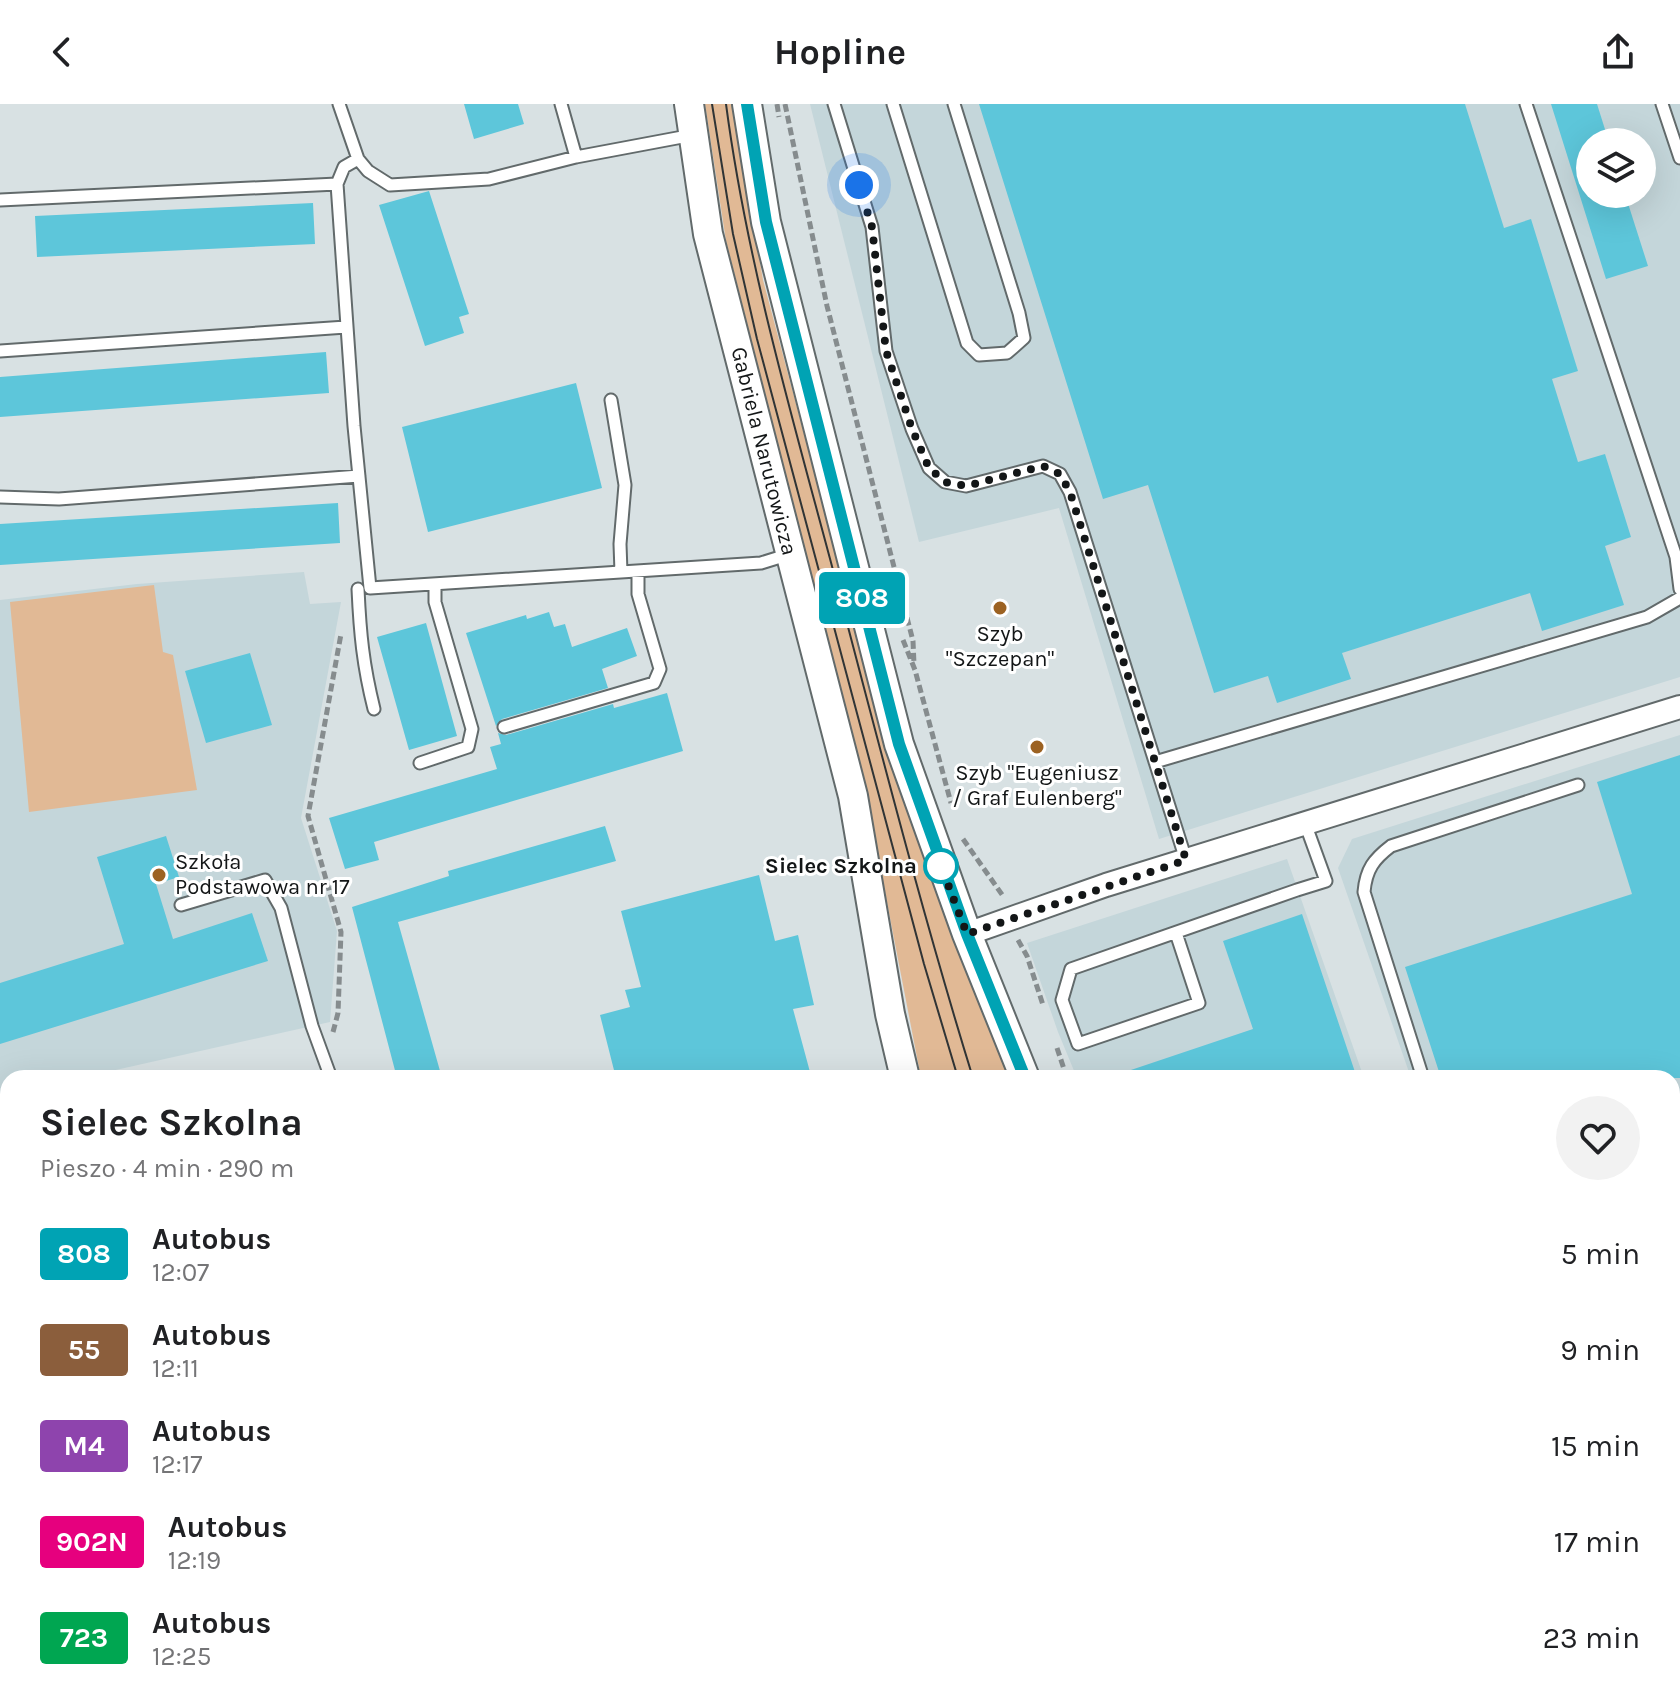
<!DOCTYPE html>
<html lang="pl">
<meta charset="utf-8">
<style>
body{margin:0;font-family:Karla,sans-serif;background:#f2f2f2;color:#202124;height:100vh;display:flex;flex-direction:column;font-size:30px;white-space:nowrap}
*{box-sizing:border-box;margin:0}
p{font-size:26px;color:#757577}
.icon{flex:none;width:44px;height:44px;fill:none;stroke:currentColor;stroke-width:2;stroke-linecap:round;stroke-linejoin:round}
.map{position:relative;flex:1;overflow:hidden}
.side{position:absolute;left:0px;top:966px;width:1680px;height:634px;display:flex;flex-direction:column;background:#fff;border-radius:24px 24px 0 0;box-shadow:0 8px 32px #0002}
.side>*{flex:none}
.badge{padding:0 16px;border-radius:6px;font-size:28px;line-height:52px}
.fabs{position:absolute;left:1576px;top:24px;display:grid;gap:16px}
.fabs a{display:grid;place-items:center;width:80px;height:80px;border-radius:50%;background:#fff;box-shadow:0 8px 32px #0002;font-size:40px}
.you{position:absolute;width:40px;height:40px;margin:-20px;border:6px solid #fff;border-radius:50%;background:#1a73e8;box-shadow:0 0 0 12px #1a73e833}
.map>.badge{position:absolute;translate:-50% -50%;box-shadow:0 0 0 4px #fff}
.round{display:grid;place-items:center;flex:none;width:84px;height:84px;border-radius:42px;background:#f2f2f2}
.summary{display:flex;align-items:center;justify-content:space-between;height:136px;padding:0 40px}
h1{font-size:38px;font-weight:700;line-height:60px}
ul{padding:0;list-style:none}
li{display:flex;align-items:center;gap:24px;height:96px;padding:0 40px}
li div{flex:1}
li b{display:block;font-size:30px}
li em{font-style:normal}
li .badge{min-width:88px;font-weight:700;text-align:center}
header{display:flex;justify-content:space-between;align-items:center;height:104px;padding:0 40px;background:#fff;font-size:36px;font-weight:700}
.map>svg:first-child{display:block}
.built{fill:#c4d6da;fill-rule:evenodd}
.green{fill:#e1b995}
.building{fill:#5dc6da}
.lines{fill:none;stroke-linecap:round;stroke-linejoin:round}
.service-casing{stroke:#626a6b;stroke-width:15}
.minor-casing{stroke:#626a6b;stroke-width:26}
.tertiary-casing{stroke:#626a6b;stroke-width:32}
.path{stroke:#868c8e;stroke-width:5;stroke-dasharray:8 4;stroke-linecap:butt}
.service{stroke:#fff;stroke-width:11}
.minor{stroke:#fff;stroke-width:22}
.tertiary{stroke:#fff;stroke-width:28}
.tram{stroke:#303435;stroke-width:2}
.line-casing{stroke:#fff;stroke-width:18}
.line{stroke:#00a3b4;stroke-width:12}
.walk{stroke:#131617;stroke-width:8;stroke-dasharray:0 14.4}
.poi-dot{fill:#9c6222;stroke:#fff;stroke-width:3}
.stop-dot{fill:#fff;stroke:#00a3b4;stroke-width:4}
.labels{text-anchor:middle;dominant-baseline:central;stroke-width:6;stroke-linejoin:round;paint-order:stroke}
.street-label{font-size:22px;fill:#131617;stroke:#fff}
.poi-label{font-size:22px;fill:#131617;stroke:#fff}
.stop-label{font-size:22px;font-weight:bold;fill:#131617;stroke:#fff;text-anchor:end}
</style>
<header><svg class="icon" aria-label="back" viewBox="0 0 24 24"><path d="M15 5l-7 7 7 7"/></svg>Hopline<svg class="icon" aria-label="share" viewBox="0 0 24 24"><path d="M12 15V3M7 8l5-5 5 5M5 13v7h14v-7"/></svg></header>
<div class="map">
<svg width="1680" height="1599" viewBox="0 0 1680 1599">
<rect width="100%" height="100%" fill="#d8e1e3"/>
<path class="built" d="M810 0H1680V573L1159 735 1059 404 919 438ZM1590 38H1642V90H1590Z
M304 468 310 500 341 498 301 714 337 827 330 918 80 974H8V990L0 992V496L137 480Z
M1680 631V1599H1498L1497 1592H1672V974H1411L1338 764 1352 735Z
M1287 755 1364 974H1077L1058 928 1027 839Z
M8 1240V1389L0 1391V1241Z"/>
<path class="green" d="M705 0H733L763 176 898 683 936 788 1013 974H921L862 669 726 137Z
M154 481 163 548 173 551 197 686 29 708 10 498Z
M663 1592H745L741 1599H665Z
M1252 1592H1497L1498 1599H1254Z"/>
<path class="building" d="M464 0H518L524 20 474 35Z
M979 0H1465L1504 124 1531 115 1578 267 1552 275 1578 358 1605 350 1631 433 1605 442 1624 501 1542 527 1530 489 1342 549 1351 575 1277 599 1268 572 1214 589 1148 381 1103 395Z
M1551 0H1597L1609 38H1590V90H1625L1648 162 1606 175Z
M429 87 469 210 459 213 464 229 425 242 379 101Z
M313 99 315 140 37 153 35 112Z
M326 248 329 289 0 313V273Z
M576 279 602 384 428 428 402 323Z
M338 399 340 439 0 461V420Z
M549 508 554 523 565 520 572 543 627 524 637 552 602 565 608 584 502 615 496 622 466 529 526 511 527 515Z
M426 519 457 632 409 646 377 533Z
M250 549 272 621 206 639 185 567Z
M667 589 683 647 374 738 379 756 345 765 329 714 497 665 490 643 501 640 498 629 506 631 613 600 614 604Z
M1680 651V974H1441L1405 863 1632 790 1597 678Z
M605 722 616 757 398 818 442 974H397L352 803 449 772 448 767Z
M166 732 179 773 156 780 173 835 252 809 268 857 0 940V879L124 840 97 753Z
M759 771 775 837 798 831 814 901 793 905 810 968 787 974H616L600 911 630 903 625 886 641 883 621 807Z
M1302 810 1357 974H1120L1119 970 1253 925 1223 837Z"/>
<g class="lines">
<defs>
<path id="service" d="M339 0 358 55 344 63 337 80 354 322 370 484 761 459 790 450
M561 0 576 53
M834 0 872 123 886 247 912 325 929 364 945 378 966 382 1043 362 1060 370 1070 388 1186 756
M893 0 967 239 979 251 1007 249 1024 234 1019 209 954 0
M1526 0 1676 453 1680 485
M1662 0 1680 54
M358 55 368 67 390 81 489 75 576 53 693 31
M0 96 337 80
M0 247 346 223
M611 296 625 381 620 440 621 468
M0 393 59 395 359 372
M358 485C360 529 363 561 374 605
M504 623 654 579 660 565 638 490V467
M1155 658 1647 513 1680 494
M420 659 468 643 472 625 435 498V481
M181 801 265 776 281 804 312 922 331 974
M1176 829 1199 899 1078 940 1062 896 1071 865 1297 786 1326 777 1305 719
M1423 974 1364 788C1366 765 1374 755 1391 742L1578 681
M1672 1134 1680 1131
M799 1592 801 1599
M1552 1592 1555 1599
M4 1599 20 1592
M115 1599 124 1592"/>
<path id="minor" d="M967 830 1106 781 1680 603
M0 1410 8 1408
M982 1599 1009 1592"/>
<path id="tertiary" d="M689 0 708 130 853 692 890 910 905 974
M747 0 766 118 899 640 967 830 1025 974
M1139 1592 1141 1599
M1202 1592 1205 1599"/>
</defs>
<use href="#service" class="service-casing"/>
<use href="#minor" class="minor-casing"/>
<use href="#tertiary" class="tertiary-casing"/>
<path class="path" d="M777 0 779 13
M785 0 827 202 913 537 914 560
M903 536 915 566 951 699
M963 735 1003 792
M1018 836 1027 852 1043 901
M333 928 338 909 341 828 308 712 341 530
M1057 944 1067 974
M396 1592 399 1599
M594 1592 596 1599
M1235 1592 1237 1599
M242 1594V1592
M363 1599 368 1592
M557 1599 561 1592"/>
<use href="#service" class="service"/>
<use href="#minor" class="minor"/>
<use href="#tertiary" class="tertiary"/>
<path class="tram" d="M712 0 733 130 757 235 924 860 958 974
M726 0C747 159 792 312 833 466 878 636 921 806 973 974
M1164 1592 1166 1599
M1178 1592 1180 1599"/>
</g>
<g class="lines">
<defs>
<path id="line" d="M747 0 766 118 899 640 967 830 1025 974"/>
</defs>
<use href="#line" class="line-casing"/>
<use href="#line" class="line"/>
<path class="walk" d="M859 81 872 123 886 247 912 325 929 364 945 378 966 382 1043 362 1060 370 1070 388 1186 756 967 830 939 757 941 762"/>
</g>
<g class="poi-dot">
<circle cx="1000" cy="504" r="8"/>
<circle cx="1037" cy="643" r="8"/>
<circle cx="159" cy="771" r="8"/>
</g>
<circle class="stop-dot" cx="941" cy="762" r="16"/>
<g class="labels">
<g class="street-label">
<text transform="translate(764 347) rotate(76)">Gabriela Narutowicza</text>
</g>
<g class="poi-label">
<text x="1000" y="530">Szyb<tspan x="1000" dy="25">"Szczepan"</tspan></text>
<text x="1037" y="669">Szyb "Eugeniusz<tspan x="1037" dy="25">/ Graf Eulenberg"</tspan></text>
<text x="175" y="758" text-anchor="start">Szkoła<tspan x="175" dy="25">Podstawowa nr 17</tspan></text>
</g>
<g class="stop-label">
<text x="917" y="762">Sielec Szkolna</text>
</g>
</g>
</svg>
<div class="fabs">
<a><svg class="icon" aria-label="layers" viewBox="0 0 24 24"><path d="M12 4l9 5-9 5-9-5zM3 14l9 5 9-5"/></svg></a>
</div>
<div class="you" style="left:859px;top:81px"></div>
<b class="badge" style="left:862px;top:494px;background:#00a3b4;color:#fff">808</b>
<section class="side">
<div class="summary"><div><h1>Sielec Szkolna</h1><p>Pieszo · 4 min · 290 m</p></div><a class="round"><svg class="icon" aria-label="heart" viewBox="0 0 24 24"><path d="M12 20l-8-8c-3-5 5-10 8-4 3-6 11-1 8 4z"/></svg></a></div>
<ul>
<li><span class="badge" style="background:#00a3b4;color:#fff">808</span><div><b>Autobus</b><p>12:07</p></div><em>5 min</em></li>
<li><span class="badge" style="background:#8b5e3c;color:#fff">55</span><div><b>Autobus</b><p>12:11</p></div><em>9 min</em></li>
<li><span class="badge" style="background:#8e44ad;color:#fff">M4</span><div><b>Autobus</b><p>12:17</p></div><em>15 min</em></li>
<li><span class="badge" style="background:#e6007e;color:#fff">902N</span><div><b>Autobus</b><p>12:19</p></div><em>17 min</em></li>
<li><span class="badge" style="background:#00a651;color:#fff">723</span><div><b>Autobus</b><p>12:25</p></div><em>23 min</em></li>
</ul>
</section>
</div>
